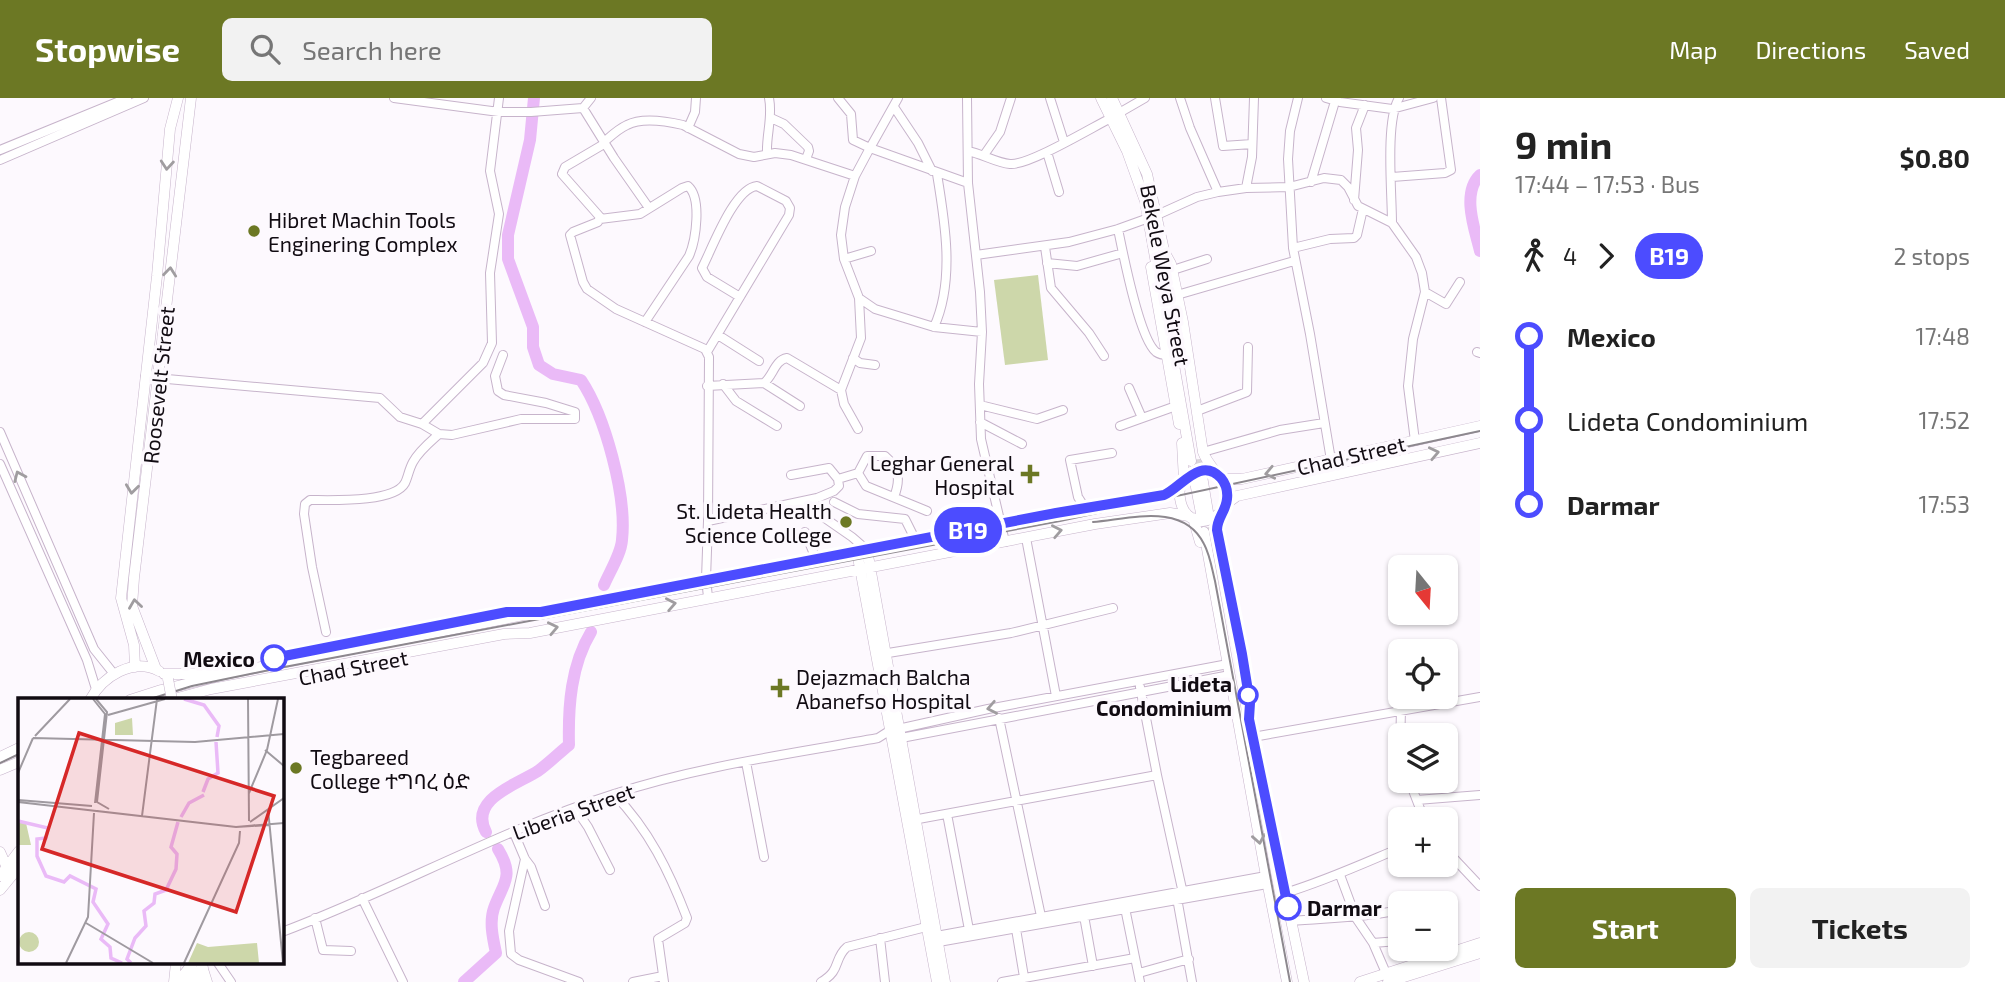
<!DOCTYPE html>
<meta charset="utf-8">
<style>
body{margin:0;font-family:"Exo 2","Noto Sans Ethiopic",sans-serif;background:#f2f2f2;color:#222;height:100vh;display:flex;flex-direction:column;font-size:26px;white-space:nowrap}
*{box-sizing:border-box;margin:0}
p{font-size:23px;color:#767676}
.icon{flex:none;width:38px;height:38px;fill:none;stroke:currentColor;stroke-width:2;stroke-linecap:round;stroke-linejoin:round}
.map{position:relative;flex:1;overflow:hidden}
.side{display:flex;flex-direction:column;background:#fff;width:525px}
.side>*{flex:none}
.badge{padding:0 14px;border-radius:23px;font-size:24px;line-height:46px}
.needle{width:46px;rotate:162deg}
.fabs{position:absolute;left:1388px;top:457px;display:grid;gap:14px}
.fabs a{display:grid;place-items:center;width:70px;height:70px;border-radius:10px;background:#fff;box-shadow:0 2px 5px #0004;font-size:35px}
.map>.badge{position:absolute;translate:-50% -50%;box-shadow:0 0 0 4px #fff}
.legs{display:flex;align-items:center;gap:10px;height:77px;padding:0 35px;font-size:23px}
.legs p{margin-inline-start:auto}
.head{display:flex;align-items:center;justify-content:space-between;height:119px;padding:0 35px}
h1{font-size:38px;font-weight:700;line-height:52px}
.action{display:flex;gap:14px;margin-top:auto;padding:14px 35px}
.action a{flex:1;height:80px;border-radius:10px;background:#6c7824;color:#fff;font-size:28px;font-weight:700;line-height:80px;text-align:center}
.action a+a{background:#f2f2f2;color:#222}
ul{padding:0 35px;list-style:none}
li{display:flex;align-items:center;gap:24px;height:84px;font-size:26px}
li i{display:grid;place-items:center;width:10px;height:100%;margin:0 9px;background:currentColor}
li i::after{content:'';width:18px;height:18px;margin:-9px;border:5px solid;border-radius:50%;background:#fff}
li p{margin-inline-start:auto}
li:first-child i{background:linear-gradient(#0000 50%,currentColor 0)}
li:last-child i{background:linear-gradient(currentColor 50%,#0000 0)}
header{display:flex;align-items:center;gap:42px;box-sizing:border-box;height:98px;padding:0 35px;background:#6c7824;color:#fff}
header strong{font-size:33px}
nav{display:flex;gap:38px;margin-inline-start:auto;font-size:24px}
.search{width:490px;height:63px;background:#f2f2f2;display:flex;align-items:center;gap:18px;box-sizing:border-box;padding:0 24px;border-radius:10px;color:#767676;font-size:26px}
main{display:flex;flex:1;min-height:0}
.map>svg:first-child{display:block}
.green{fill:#cdd7aa}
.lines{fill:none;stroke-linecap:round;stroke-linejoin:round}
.river{stroke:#eabaf7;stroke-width:12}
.major-tunnel{stroke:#dad5db;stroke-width:10;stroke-dasharray:10 5;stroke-linecap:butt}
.minor-casing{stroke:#c7b4cb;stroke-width:10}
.major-casing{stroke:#c7b4cb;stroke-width:11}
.minor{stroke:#fff;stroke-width:8}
.major{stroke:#fff;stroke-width:10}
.tram{stroke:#8d888e;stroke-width:2}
.major-bridge-casing{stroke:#c7b4cb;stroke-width:11;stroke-linecap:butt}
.major-bridge{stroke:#fff;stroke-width:10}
.oneway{stroke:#a09da0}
.line-1-casing{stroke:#fff;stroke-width:16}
.line-1{stroke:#4c4cff;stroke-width:10}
.poi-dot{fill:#6c7824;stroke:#fdf9fe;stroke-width:2.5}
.stop-1-dot{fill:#fff;stroke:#4c4cff;stroke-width:3.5}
.labels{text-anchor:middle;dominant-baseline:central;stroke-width:7;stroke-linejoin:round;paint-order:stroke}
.poi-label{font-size:21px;fill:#110b12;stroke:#fdf9fe;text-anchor:start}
.street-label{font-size:21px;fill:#110b12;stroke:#fdf9fe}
.stop-label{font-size:21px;font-weight:bold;fill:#110b12;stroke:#fdf9fe;text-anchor:end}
.inset-river{fill:none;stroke:#eabaf7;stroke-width:3.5}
.inset-road{fill:none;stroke:#9f9aa0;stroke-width:2}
.view{fill:#d62828;fill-opacity:0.15;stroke:#d62828;stroke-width:3.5}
.inset-edge{fill:none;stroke:#110b12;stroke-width:3.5}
</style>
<header>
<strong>Stopwise</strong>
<div class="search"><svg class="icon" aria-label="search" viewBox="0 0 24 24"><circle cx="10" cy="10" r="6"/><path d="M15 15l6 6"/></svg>Search here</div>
<nav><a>Map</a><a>Directions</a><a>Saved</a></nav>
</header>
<main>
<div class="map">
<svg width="1480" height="884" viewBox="0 0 1480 884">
<rect width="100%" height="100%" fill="#fdf9fe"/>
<path class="green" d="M1038 177 1048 262 1005 267 994 182Z"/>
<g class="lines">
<path class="river" d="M534 0 530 42 508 137V161L533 229V249L539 267 553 276 581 282C605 318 627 398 622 442 621 456 610 473 604 487
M1480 77C1461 95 1475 132 1480 153
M486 734C468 701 518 686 538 673 549 665 559 655 569 647 568 608 571 567 591 534
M464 884 496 855C493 841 489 824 494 810 503 785 515 779 498 751"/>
<path class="major-tunnel" d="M1200 361 1202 378
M1208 414 1212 433"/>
<defs>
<path id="minor" d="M394 0 499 14H531L583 10 591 0
M838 0 851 16 853 42 870 50 898 0
M967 0 968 85 980 194 982 234 979 286 981 341 1005 444
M1050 0 1064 44
M1180 0 1190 30 1218 94
M1215 0 1223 48 1252 46
M1298 0 1290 33 1288 61 1293 150 1310 236 1331 362
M1326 0 1340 4 1392 11 1433 0
M894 9 918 45 932 73
M583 10 614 60 649 110
M1119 15 1145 0
M771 20 784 26 808 49 809 53 806 61
M688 30 695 14 696 0
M604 44C611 38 618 31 627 27 642 19 666 23 683 27L739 56 754 59 775 55 791 57 855 78 870 50 968 85
M604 46 565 69 562 76 600 119 598 124 573 134 570 137 583 184 587 191 616 211 705 251 709 259 708 423 706 481 708 499
M0 52 127 0
M968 53C982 56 997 65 1010 66 1028 68 1091 30 1111 20
M1047 54 1059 94
M767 56C766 37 773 19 769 0
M984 57 1000 34 1011 0
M0 62 144 0
M855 78 845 109 841 137 844 161 859 200 875 211 934 229 982 234
M1392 79 1445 75 1451 72 1441 0
M1311 84 1336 0
M1246 90 1252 59 1254 0
M1354 102 1358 52 1356 30 1365 7
M600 121 640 116 682 90 688 88C702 100 696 142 689 158L645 224
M1392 125C1392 95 1385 23 1399 0
M1118 131C1123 155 1139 240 1156 254 1159 256 1163 257 1167 257
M1045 149 1051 190 1089 235 1104 258
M1293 150 1330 141 1354 140 1357 137 1363 111
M976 157 1069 144 1118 131 1157 117 1197 99 1218 94 1246 90 1289 89 1324 80 1341 82 1348 89 1358 108 1392 125 1416 159 1422 175 1425 194 1413 241 1408 288 1415 343
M844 161 871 153
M1047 165 1077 168 1123 155
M1173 172 1207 161
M1425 194 1446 206 1460 184
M1177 197 1294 163
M934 229C955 183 945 124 937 76
M718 237 759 263
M707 254 789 117 790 110 786 103 757 88C734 90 712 151 702 170L707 179 740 199
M1477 254 1480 255
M853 260 860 265 875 267
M145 279 380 300 400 319 422 326 483 265 492 245 490 175 499 116 490 73 499 0
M764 285 800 308
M723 286 736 303 777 328
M707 288 764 285C773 278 775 262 787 260L841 292
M1129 290 1142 320
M980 307 1037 321 1063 312
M1197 313 1247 294 1248 249
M980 324 1022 346
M1120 328 1176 308
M858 331 844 306 841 292 861 240 859 200
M0 334 94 551 114 576
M439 336 452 337 521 321H575V314L546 305 504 297 498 293 495 278 503 257
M1203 354 1280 332 1324 325
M0 366 87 562 96 591
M858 375 867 358H885C899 370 901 381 894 399
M838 381 858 375 866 388 927 413
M834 404 858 416 905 421 916 443
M1085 410 1078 399 1070 362 1112 355
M816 414 852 439 867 452
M708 423 817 400 834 393 839 388 838 381 829 370 791 377
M805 434 816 461
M1026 440 1056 598
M326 534 312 469 304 416 305 406 310 402C331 402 394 405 405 385 408 379 409 371 413 364 419 353 429 345 439 336L422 326
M882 556 1011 535 1113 510
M1140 589 1157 677
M999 620 1042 823
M1253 639 1480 599
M896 641 1230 577
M1400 648 1401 613
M746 664 764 759
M1409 682 1424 721
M614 696C649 732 669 773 687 820L685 825 658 841 664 884
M1417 702 1480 697
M575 710 588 729 610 772
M947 716 970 837
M913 722 1157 677 1184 800
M514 735 525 761 531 769 545 808
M1446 752 1480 788
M525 761 509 833 511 856 519 862 579 884
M1340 777 1356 820 1373 845 1386 875
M1285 795C1325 783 1362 766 1400 750
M362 800 403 884
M1177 800 1192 884
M1125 810 1140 884
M1084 818 1093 868
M315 820 323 852 351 853
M1291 823C1324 820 1356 820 1389 814
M1016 831 1024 879
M282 834C394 792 500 732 614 696 699 668 790 656 878 640L889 633 988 611 1228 566
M931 839 1266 778
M880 840 885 884
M933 845 1267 786
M1373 845 1398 843
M218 865 231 884
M1139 875 1189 861
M633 884 663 878
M821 884C842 872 833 861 847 849L926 829
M1002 884 1135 860"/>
<path id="major" d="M1101 0 1127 53 1145 103 1191 363
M1112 0 1147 76 1166 161
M1165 155 1171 166 1183 224 1203 354C1209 371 1229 383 1228 399 1226 412 1217 419 1217 432L1242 556 1249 605V621
M1151 169 1179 326
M1173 207 1179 240
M1182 345 1184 382
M1215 376C1159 353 1176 453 1221 414
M1202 378 1208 414
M1194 379 1201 415
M1222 381H1242L1480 328
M1226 406 1237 398 1480 345
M1193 420 1200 444
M1204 434 1266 778 1287 884
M867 452 945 884
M857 454 937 884
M135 569 134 547 121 500 157 178 170 31 178 0
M156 571 132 508 134 480 191 0
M164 576H193L217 571
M90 602C102 579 133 559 159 573
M130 602 161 592 231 575 706 481 1164 396 1181 386
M170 602 211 591 504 536 530 535 1095 426 1170 415 1189 418
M1248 617 1304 884
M0 659 19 650
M0 672 19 664
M0 754 8 772
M0 778 19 753
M0 792 19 769
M190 865 197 884
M201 865 207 884
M174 884 176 865
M178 884 193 865
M188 884 203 870
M1360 884 1480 845
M1388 884 1480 855"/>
</defs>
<use href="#minor" class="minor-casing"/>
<use href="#major" class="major-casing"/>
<use href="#minor" class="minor"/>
<use href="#major" class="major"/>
<path class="tram" d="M1093 424C1130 421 1183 404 1204 446 1210 457 1212 471 1215 483L1290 884
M147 602 192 588 279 570 1060 423 1480 333
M0 665 19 656"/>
<defs>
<path id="major-bridge" d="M168 581 172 602"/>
</defs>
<use href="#major-bridge" class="major-bridge-casing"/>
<use href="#major-bridge" class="major-bridge"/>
</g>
<defs><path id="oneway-chevron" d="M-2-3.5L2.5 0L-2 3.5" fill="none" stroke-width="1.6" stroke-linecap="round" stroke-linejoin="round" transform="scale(1.75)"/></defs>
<g class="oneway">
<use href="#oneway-chevron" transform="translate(167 67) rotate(95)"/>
<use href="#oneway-chevron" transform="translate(170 174) rotate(-84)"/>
<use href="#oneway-chevron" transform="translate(1434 355) rotate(-12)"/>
<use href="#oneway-chevron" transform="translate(1270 375) rotate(168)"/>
<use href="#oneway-chevron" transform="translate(19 378) rotate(-114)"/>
<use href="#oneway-chevron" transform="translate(132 391) rotate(97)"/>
<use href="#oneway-chevron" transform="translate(1057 433) rotate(-11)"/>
<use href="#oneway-chevron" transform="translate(135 506) rotate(-98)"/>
<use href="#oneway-chevron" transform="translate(671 506) rotate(-11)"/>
<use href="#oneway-chevron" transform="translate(553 530) rotate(-12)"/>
<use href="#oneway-chevron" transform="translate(992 610) rotate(169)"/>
<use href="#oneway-chevron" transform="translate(1259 741) rotate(80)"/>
</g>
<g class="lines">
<defs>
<path id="line-1" d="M274 560 507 514H541L1056 415 1164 397C1182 389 1200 358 1221 380 1226 386 1228 393 1227 401 1226 413 1217 420 1217 432L1242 556 1250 605 1249 621 1288 809"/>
</defs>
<use href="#line-1" class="line-1-casing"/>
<use href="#line-1" class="line-1"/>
</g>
<g class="poi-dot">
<circle cx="254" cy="133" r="7"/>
<path d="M1026.5 365.5h7v7h7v7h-7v7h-7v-7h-7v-7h7z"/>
<circle cx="846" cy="424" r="7"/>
<path d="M776.5 579.5h7v7h7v7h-7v7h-7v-7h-7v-7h7z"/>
<circle cx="296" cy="670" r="7"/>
</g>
<g class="stop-1-dot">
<circle cx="274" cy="560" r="12"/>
<circle cx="1248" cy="597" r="9"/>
<circle cx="1288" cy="809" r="12"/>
</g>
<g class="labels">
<g class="poi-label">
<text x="268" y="121">Hibret Machin Tools<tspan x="268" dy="24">Enginering Complex</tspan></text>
<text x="1014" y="364" text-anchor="end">Leghar General<tspan x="1014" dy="24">Hospital</tspan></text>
<text x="832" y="412" text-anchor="end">St. Lideta Health<tspan x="832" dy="24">Science College</tspan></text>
<text x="796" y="578">Dejazmach Balcha<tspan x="796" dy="24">Abanefso Hospital</tspan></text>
<text x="310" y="658">Tegbareed<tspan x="310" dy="24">College ተግባረ ዕድ</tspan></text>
</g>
<g class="street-label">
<text transform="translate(1166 177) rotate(79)">Bekele Weya Street</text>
<text transform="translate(158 287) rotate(-84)">Roosevelt Street</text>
<text transform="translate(1351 357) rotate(-13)">Chad Street</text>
<text transform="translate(353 569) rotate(-11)">Chad Street</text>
<text transform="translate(573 713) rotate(-20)">Liberia Street</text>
</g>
<g class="stop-label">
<text x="255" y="560">Mexico</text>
<text x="1232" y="585">Lideta<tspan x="1232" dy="24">Condominium</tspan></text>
<text x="1307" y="809" text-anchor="start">Darmar</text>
</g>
</g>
<g transform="translate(18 600)">
<rect width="266" height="266" fill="#fdf9fe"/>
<path d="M114 20 115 37H97V25ZM0 125H8L13 147H0ZM1 244a10 10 0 1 1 20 0a10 10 0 1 1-20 0ZM179 245 190 249 239 245 241 265H170Z" fill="#cdd7aa"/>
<path class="inset-river" d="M166 1 186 7 201 28 199 39M185 94 190 81 200 75 198 44M163 119 171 105 186 97M0 123 30 130 28 140 19 141V158L28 178 46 184 52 178 78 191 75 204 90 226 83 241 92 249 93 260 104 265M113 265 109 261 117 240 128 228 126 213 136 205 137 196 148 192 158 171 159 156 153 149 160 124"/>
<path class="inset-road" d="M75 1 87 16 77 105M78 1 89 14 79 104 91 111M230 1 231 123M90 17 147 1M17 38 52 1M15 40 177 44 266 36M247 52 266 68M0 75 15 40M231 95 249 52 260 1M0 102 74 108M0 104 218 129 266 125M250 111 265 265M79 113 218 129 251 127M124 118 139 1M232 124 266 100M68 225 135 265M48 265 70 219 76 115M166 265 221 145 222 133"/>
<path class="view" d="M61 35 256 98 218 214 24 151Z"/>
<rect width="266" height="266" class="inset-edge"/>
</g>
</svg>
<div class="fabs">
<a><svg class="needle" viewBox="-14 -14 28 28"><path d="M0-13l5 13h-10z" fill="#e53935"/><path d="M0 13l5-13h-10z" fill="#767676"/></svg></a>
<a><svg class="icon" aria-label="locate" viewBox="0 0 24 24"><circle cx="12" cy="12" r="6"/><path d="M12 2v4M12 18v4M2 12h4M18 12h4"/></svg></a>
<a><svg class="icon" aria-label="layers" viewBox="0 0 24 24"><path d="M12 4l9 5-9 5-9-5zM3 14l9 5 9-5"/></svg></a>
<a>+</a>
<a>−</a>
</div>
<b class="badge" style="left:968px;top:432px;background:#4c4cff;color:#fff">B19</b>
</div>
<section class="side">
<div class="head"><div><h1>9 min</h1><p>17:44 – 17:53 · Bus</p></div><b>$0.80</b></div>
<div class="legs"><svg class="icon" aria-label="walk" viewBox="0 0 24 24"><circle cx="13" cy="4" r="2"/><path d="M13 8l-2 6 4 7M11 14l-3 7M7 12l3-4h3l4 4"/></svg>4<svg class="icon" aria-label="forward" viewBox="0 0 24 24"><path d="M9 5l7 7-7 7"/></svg><b class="badge" style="background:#4c4cff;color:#fff">B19</b><p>2 stops</p></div>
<ul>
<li><i style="color:#4c4cff"></i><b>Mexico</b><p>17:48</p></li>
<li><i style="color:#4c4cff"></i><span>Lideta Condominium</span><p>17:52</p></li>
<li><i style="color:#4c4cff"></i><b>Darmar</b><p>17:53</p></li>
</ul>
<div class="action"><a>Start</a><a>Tickets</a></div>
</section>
</main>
